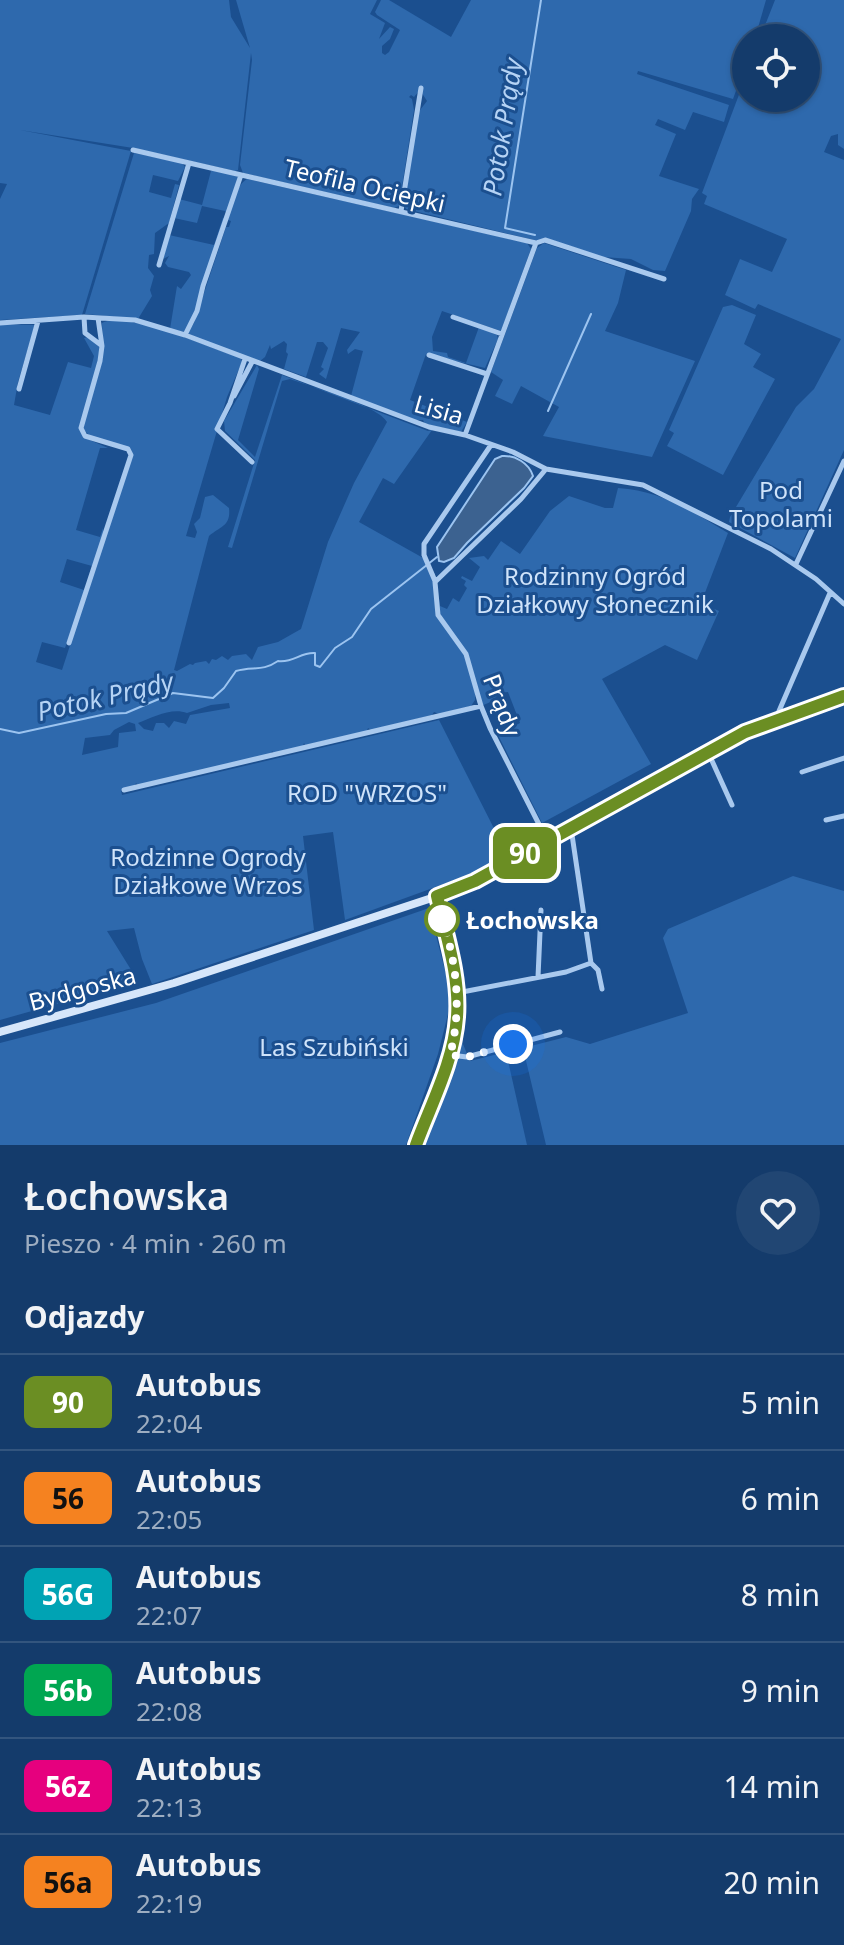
<!DOCTYPE html>
<html lang="pl">
<meta charset="utf-8">
<style>
body{margin:0;font-family:"Noto Sans",sans-serif;background:#214673;color:#f1f3f6;height:100vh;display:flex;flex-direction:column;font-size:30px;white-space:nowrap}
*{box-sizing:border-box;margin:0}
p{font-size:26px;color:#9dadc1}
.icon{flex:none;width:44px;height:44px;fill:none;stroke:currentColor;stroke-width:2;stroke-linecap:round;stroke-linejoin:round}
.map{position:relative;height:1145px;overflow:hidden}
.side{display:flex;flex-direction:column;background:#143b6b;flex:1}
.side>*{flex:none}
.badge{padding:0 16px;border-radius:12px;font-size:28px;line-height:52px}
.fabs{position:absolute;left:732px;top:24px;display:grid;gap:16px}
.fabs a{display:grid;place-items:center;width:88px;height:88px;border-radius:50%;background:#143b6b;box-shadow:0 2px 6px #0004,0 0 0 2px #33557e;font-size:40px}
.you{position:absolute;width:40px;height:40px;margin:-20px;border:6px solid #fff;border-radius:50%;background:#1a73e8;box-shadow:0 0 0 12px #1a73e833}
.map>.badge{position:absolute;translate:-50% -50%;box-shadow:0 0 0 4px #fff}
h2{padding:0 24px;font-size:30px;line-height:72px}
.round{display:grid;place-items:center;flex:none;width:84px;height:84px;border-radius:42px;background:#214673}
.overview{display:flex;align-items:center;justify-content:space-between;height:136px;padding:0 24px}
h1{font-size:38px;font-weight:600;line-height:60px}
ul{padding:0;list-style:none}
li{display:flex;align-items:center;gap:24px;height:96px;padding:0 24px;border-top:2px solid #33557e}
li div{flex:1}
li b{display:block;font-size:30px}
li em{font-style:normal}
li .badge{min-width:88px;font-weight:700;text-align:center}
.map>svg:first-child{display:block}
.green{fill:#2e69ad;fill-rule:evenodd}
.water{fill:#3c6290;stroke:#9cc4f0;stroke-width:2}
.lines{fill:none;stroke-linecap:round;stroke-linejoin:round}
.stream{stroke:#9cc4f0;stroke-width:2}
.street{stroke:#a9c9ee;stroke-width:5}
.secondary{stroke:#d6e6fa;stroke-width:8}
.line-casing{stroke:#fff;stroke-width:18}
.line{stroke:#6b8e23;stroke-width:12}
.walk{stroke:#fff;stroke-width:8;stroke-dasharray:0 14.4}
.stop-dot{fill:#fff;stroke:#6b8e23;stroke-width:4}
.labels{text-anchor:middle;dominant-baseline:central;stroke-width:6;stroke-linejoin:round;paint-order:stroke}
.street-label{font-size:24px;fill:#fff;stroke:#1b4f8f}
.park-label{font-size:24px;fill:#cfe3fa;stroke:#1b4f8f}
.stop-label{font-size:24px;font-weight:bold;fill:#fff;stroke:#1b4f8f;text-anchor:start}
.water-label{font-size:26px;font-style:italic;fill:#b5d3f5;stroke:#1b4f8f}
</style>
<div class="map">
<svg width="844" height="1145" viewBox="0 0 844 1145">
<rect width="100%" height="100%" fill="#1b4f8f"/>
<path class="green" d="M0 0H229L231 17 250 48 236 0H377L370 14 385 23 379 39 390 27 394 29 390 39 382 46V53L385 55 389 52 400 30 377 15 375 12 381 0H389L451 37 471 0H766L755 38H746L745 66 733 99 638 71 637 74 729 105 724 122 693 112 685 130 658 119 655 125 676 134 659 176 699 189 692 199 691 211 665 271 653 270 631 259 603 257 552 240H534L406 209 403 203 417 114 427 101 420 90 414 97 411 95 409 97 412 99 414 110 399 206 394 208 243 173 240 165 252 60 251 53 238 170 235 171 133 148 20 130 131 151 82 315 0 320V199L7 184 0 183Z
M775 0H844V149L838 145V134L831 136 824 152 844 160V450L795 558 729 522 730 517 796 407 814 389 841 339 758 304 755 309 725 295 740 259 772 272 787 239 704 204 707 196 702 193 746 76V98H806V38H760Z
M134 153 182 163 185 167 178 181 153 175 149 192 171 198 175 184 179 185 169 223 155 233 154 254 149 255 148 268 154 276 150 290 152 296 138 319 85 314Z
M219 170 238 177 227 214 225 211 202 206 197 223 174 218 179 199 202 205 211 171Z
M247 179 527 243 531 249 501 331 442 311 432 337 433 351 447 353 448 357 466 363 479 327 497 335 498 339 485 368 426 354 410 400 467 422 461 432 425 424 423 420H415L351 396 363 351 355 349 348 354 347 350 360 332 341 328 326 379 319 374 324 369 321 367 328 348 323 342H317L306 377 284 369 288 354 286 352 287 344 284 341 271 349 270 345 265 357 260 361H248L245 356 241 358 242 362 227 397 186 536 195 538 197 532 194 524 200 518 205 497 213 495 229 508C231 526 221 526 209 536L174 670 177 671 190 664 193 665 195 663 206 661 209 664 212 659 216 660 222 656 228 660 232 656 246 654 252 660 258 647 278 642 301 629 328 542 354 483 387 422C379 406 309 386 290 379L282 381 232 548 228 547 255 460 225 431 224 421 257 365 259 369 238 440 255 457 282 375 428 431 432 430 394 484 383 478 359 522 425 559 435 574 434 589 438 592 440 606 447 609 453 598 459 602 467 588 464 585 466 581 461 578 462 576 472 581 480 567 469 558 484 556 488 560 501 541 520 554 550 511 569 496 605 508H613L618 488C662 491 691 511 728 533L701 603 719 611 697 660 665 645 602 679 651 764 542 823 498 735 520 723 508 692 499 693 493 701 481 706 477 702 479 696 476 680 475 700 471 706 439 714 434 712 432 715 371 730 368 728 367 731 305 745 304 743 303 746 274 753 272 751 271 754 139 786 136 783 134 787 121 790 122 795 439 720 508 856 485 869 345 920 333 832 303 836 314 930 152 984 142 959 134 928 107 931 138 981 0 1020V324L35 325 18 382 14 405 50 415 68 362 91 368 94 356 84 338 88 337 100 346 96 372 80 429 83 437 108 448H100L76 530 100 537 103 528 104 538 92 566 67 559 60 582 84 590 91 574 65 648 42 642 36 662 62 670 132 455 131 449C116 441 92 444 83 428L103 356 102 323C123 310 204 345 230 354L228 351 187 334 194 323 226 227H229L231 221 228 220C232 206 235 186 247 179ZM229 703 230 708 190 715 186 724 174 721 169 728 164 723H156L153 731 144 729 138 723C153 717 172 707 187 713L211 705ZM129 722 135 724 136 731 119 733 118 747 82 755 85 738 110 735 114 730Z
M223 218H225L195 313 184 332 170 329 177 286 181 289 191 275 189 272 168 267 165 263 169 256 163 259 169 235 214 245Z
M544 243 626 270 618 303 605 331 695 361 652 457 543 436 559 407 521 386 512 404 495 396 503 380 491 372 537 248Z
M732 305 756 315 744 344 761 354 753 367 775 379 723 475 667 446 674 433 669 430 723 307Z
M793 876 844 891V1145H546L523 1048 566 1037 590 1044 688 1013 663 938 668 929Z
M429 908 452 998 438 1054 406 1145H0V1043L156 1003Z
M458 1032 470 1061 506 1052 527 1145H418Z"/>
<path class="water" d="M502 456C515 455 529 463 533 476L524 488 467 543 454 558 444 562 439 561 437 547 495 459Z"/>
<g class="lines">
<path class="stream" d="M535 235 505 228 541 0
M548 411 591 314
M0 729 19 733 106 714 126 713 173 693 213 698 224 688 236 671C253 666 262 672 278 661 294 663 300 652 315 653V665L320 667 335 648 352 637 371 609 437 557"/>
<path class="street" d="M133 150 536 243 545 240 664 279
M401 211 421 88
M159 265 189 163
M84 317 85 333 101 345
M453 317 502 334
M0 323 84 317 135 320 185 335 429 427 465 435 513 452 546 469 643 485 771 549 816 579 844 604
M185 335 197 311 203 286 241 175
M429 355 487 374
M245 359 230 403 217 429 252 462
M19 389 38 321
M234 396 252 362
M465 435 536 243
M546 469 521 499 435 582 438 615 466 654 481 706 490 728 547 840
M796 564 844 461
M435 581 424 555V544L491 445
M69 643 131 455 128 449 85 436 81 428 100 361 102 346 98 318
M781 717 779 711 830 593
M708 752 732 805
M802 772 844 758
M124 790 481 706
M826 820 844 816
M571 828 591 963 598 970 602 989
M538 977 541 910
M457 993 566 972 591 963
M450 1055 467 1057 560 1032
M416 1145C431 1103 455 1059 457 1014 459 974 446 936 437 897"/>
<path class="secondary" d="M0 1032 174 983 453 891 745 732 844 696"/>
</g>
<g class="lines">
<defs>
<path id="line" d="M416 1145C431 1104 454 1061 457 1017 460 976 446 936 437 896L475 881 745 732 844 696"/>
</defs>
<use href="#line" class="line-casing"/>
<use href="#line" class="line"/>
<path class="walk" d="M442 919C457 963 462 1010 450 1055L467 1057 513 1044"/>
</g>
<circle class="stop-dot" cx="442" cy="919" r="16"/>
<g class="labels">
<g class="street-label">
<text transform="translate(365 185) rotate(13)">Teofila Ociepki</text>
<text transform="translate(439 409) rotate(16)">Lisia</text>
<text transform="translate(503 705) rotate(69)">Prądy</text>
<text transform="translate(82 988) rotate(-15)">Bydgoska</text>
</g>
<g class="park-label">
<text x="781" y="489">Pod<tspan x="781" dy="28">Topolami</tspan></text>
<text x="595" y="575">Rodzinny Ogród<tspan x="595" dy="28">Działkowy Słonecznik</tspan></text>
<text x="367" y="792">ROD "WRZOS"</text>
<text x="208" y="856">Rodzinne Ogrody<tspan x="208" dy="28">Działkowe Wrzos</tspan></text>
<text x="334" y="1046">Las Szubiński</text>
</g>
<g class="stop-label">
<text x="466" y="919">Łochowska</text>
</g>
<g class="water-label">
<text transform="translate(502 127) rotate(-81)">Potok Prądy</text>
<text transform="translate(105 696) rotate(-13)">Potok Prądy</text>
</g>
</g>
</svg>
<div class="fabs">
<a><svg class="icon" aria-label="locate" viewBox="0 0 24 24"><circle cx="12" cy="12" r="6"/><path d="M12 2v4M12 18v4M2 12h4M18 12h4"/></svg></a>
</div>
<div class="you" style="left:513px;top:1044px"></div>
<b class="badge" style="left:525px;top:853px;background:#6b8e23;color:#fff">90</b>
</div>
<section class="side">
<div class="overview"><div><h1>Łochowska</h1><p>Pieszo · 4 min · 260 m</p></div><a class="round"><svg class="icon" aria-label="heart" viewBox="0 0 24 24"><path d="M12 20l-8-8c-3-5 5-10 8-4 3-6 11-1 8 4z"/></svg></a></div>
<h2>Odjazdy</h2>
<ul>
<li><span class="badge" style="background:#6b8e23;color:#fff">90</span><div><b>Autobus</b><p>22:04</p></div><em>5 min</em></li>
<li><span class="badge" style="background:#f58220;color:#111">56</span><div><b>Autobus</b><p>22:05</p></div><em>6 min</em></li>
<li><span class="badge" style="background:#00a3b4;color:#fff">56G</span><div><b>Autobus</b><p>22:07</p></div><em>8 min</em></li>
<li><span class="badge" style="background:#00a651;color:#fff">56b</span><div><b>Autobus</b><p>22:08</p></div><em>9 min</em></li>
<li><span class="badge" style="background:#e6007e;color:#fff">56z</span><div><b>Autobus</b><p>22:13</p></div><em>14 min</em></li>
<li><span class="badge" style="background:#f58220;color:#111">56a</span><div><b>Autobus</b><p>22:19</p></div><em>20 min</em></li>
</ul>
</section>
